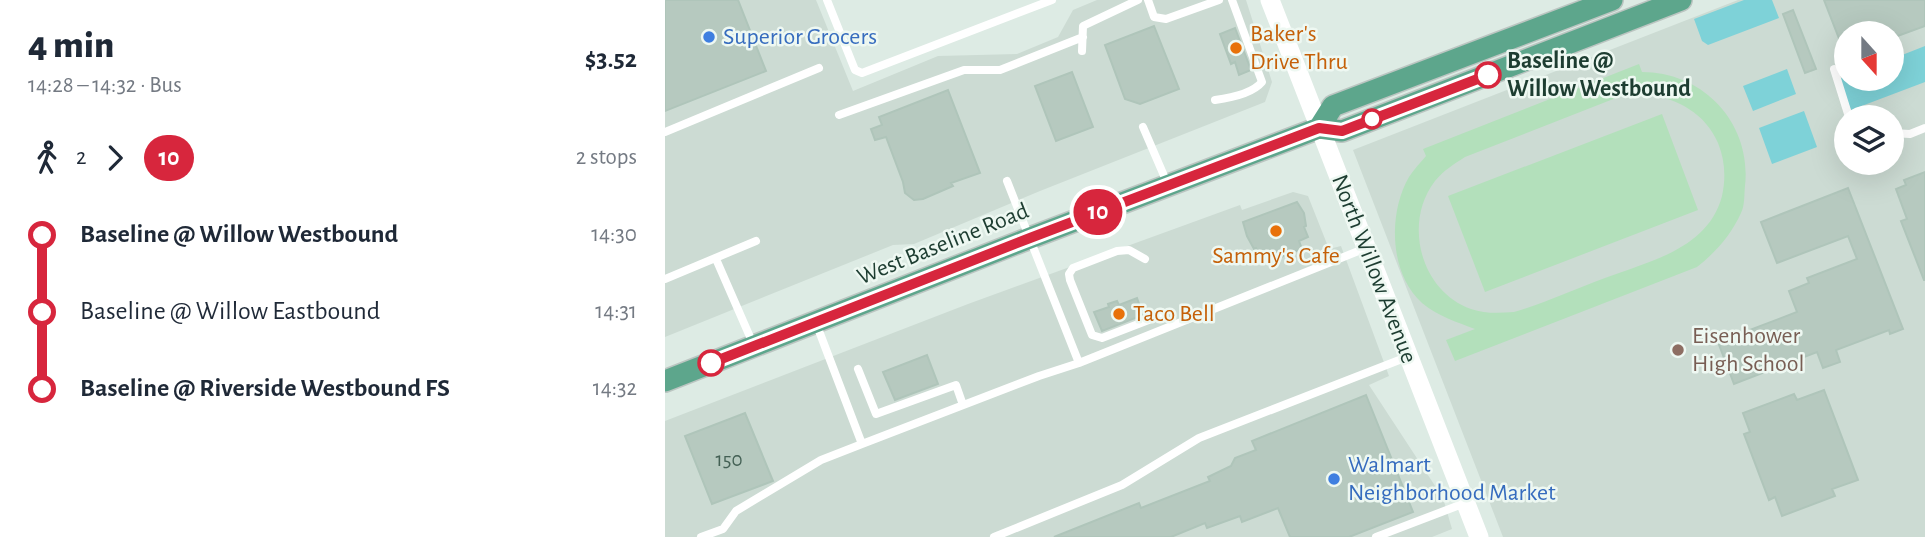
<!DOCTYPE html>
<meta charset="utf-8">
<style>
body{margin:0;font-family:"Alegreya Sans",sans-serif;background:#f2f2f3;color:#1f2937;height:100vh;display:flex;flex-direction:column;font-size:26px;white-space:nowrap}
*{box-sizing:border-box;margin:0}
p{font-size:23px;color:#747a83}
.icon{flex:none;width:38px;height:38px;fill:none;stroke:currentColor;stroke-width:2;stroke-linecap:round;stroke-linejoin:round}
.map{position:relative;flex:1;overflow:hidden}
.drawer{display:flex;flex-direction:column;background:#fff;width:665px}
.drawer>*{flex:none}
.badge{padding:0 14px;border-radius:23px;font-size:24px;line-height:46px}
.needle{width:46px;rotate:159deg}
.controls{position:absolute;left:1169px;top:21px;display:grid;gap:14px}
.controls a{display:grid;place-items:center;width:70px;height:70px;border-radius:50%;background:#fff;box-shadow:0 7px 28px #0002;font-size:35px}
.map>.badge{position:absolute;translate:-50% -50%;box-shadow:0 0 0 4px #fff}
.legs{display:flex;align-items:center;gap:10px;height:77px;padding:0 28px;font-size:23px}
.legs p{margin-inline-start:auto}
.overview{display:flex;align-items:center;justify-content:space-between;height:119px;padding:0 28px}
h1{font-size:38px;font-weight:800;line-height:52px}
ul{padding:0 28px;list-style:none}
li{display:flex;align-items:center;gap:24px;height:77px;font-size:26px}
li i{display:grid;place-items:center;width:10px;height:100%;margin:0 9px;background:currentColor}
li i::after{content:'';width:18px;height:18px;margin:-9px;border:5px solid;border-radius:50%;background:#fff}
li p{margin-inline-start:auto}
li:first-child i{background:linear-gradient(#0000 50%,currentColor 0)}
li:last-child i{background:linear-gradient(currentColor 50%,#0000 0)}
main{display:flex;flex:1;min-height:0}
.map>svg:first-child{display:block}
.built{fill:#ccdbd3;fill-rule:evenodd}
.green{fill:#b3e0bb;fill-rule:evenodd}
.water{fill:#7ed2d8}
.building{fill:#b6c9bf;stroke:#afc5ba;stroke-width:2}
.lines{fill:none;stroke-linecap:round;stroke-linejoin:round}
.primary-casing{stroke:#bbc5c1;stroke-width:24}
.service{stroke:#fff;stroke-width:8}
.tertiary{stroke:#fff;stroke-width:19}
.primary{stroke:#5da68c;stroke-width:21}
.line-1-casing{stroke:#fff;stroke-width:16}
.line-1{stroke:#d7263d;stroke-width:10}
.shop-dot{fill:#3f7fe0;stroke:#eef8f2;stroke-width:2.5}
.food-dot{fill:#e8710a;stroke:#eef8f2;stroke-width:2.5}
.stop-1-dot{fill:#fff;stroke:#d7263d;stroke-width:3.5}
.education-dot{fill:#8d6e63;stroke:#eef8f2;stroke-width:2.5}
.labels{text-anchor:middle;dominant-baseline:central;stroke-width:5;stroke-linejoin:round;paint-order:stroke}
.number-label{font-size:21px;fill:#436054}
.food-label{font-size:24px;fill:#c56008;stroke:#eef8f2;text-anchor:start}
.shop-label{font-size:24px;fill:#366cbe;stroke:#eef8f2;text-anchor:start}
.stop-label{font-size:24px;font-weight:bold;fill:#1d3d31;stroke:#eef8f2;text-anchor:start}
.street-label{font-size:24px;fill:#1d3d31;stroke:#eef8f2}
.education-label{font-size:24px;fill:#785e54;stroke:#eef8f2;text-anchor:start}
</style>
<main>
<section class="drawer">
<div class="overview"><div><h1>4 min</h1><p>14:28 – 14:32 · Bus</p></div><b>$3.52</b></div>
<div class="legs"><svg class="icon" aria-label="walk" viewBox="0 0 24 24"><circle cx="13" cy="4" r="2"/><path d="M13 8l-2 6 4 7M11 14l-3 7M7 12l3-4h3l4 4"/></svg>2<svg class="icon" aria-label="forward" viewBox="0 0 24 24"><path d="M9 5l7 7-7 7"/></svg><b class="badge" style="background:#d7263d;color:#fff">10</b><p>2 stops</p></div>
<ul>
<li><i style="color:#d7263d"></i><b>Baseline @ Willow Westbound</b><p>14:30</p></li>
<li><i style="color:#d7263d"></i><span>Baseline @ Willow Eastbound</span><p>14:31</p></li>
<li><i style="color:#d7263d"></i><b>Baseline @ Riverside Westbound FS</b><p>14:32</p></li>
</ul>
</section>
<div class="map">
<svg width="1260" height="537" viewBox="0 0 1260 537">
<rect width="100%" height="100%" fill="#ddebe4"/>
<path class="built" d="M0 0H151L188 91 273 56 352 54 393 37 408 10 432 0H581L607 82 600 102 375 191 249 244 228 245 0 337Z
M1073 0H1260V537H838L688 150ZM1181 33H1227V79H1181ZM1181 117H1227V163H1181Z
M628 192 643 196 664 249 676 246 724 376 704 385 778 498 787 529 767 537H0V421L303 304 575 205 577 210Z"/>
<path class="green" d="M974 64 977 72C1039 72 1087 124 1080 186 1079 195 1080 205 1076 213 1066 235 1051 252 1032 267L790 361 781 340 810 329C792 322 772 316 757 303 724 273 723 213 744 177 749 169 756 162 761 156L758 149ZM982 94C1013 99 1040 113 1053 143 1060 160 1061 178 1057 196 1043 249 985 261 940 278 910 289 880 303 849 312 835 313 820 314 806 309 755 291 738 222 770 181 778 171 789 164 800 157L956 96Z
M997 114 1033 210 820 292 783 196Z"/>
<path class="water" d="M1079 0H1107L1114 18 1043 45 1037 41 1029 19Z
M1260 46V82L1186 110 1174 79 1181 76V79H1227V59Z
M1122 69 1131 94 1088 111 1078 86Z
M1139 111 1152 147 1107 164 1094 128Z"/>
<path class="building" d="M0 0H73L101 71 0 111Z
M1159 0H1260V26L1227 38V33H1181L1180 54Z
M1128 10 1151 69 1140 73 1118 14Z
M489 26 514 89 475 104 460 99 440 45Z
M570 28 586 70 574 75 570 62 566 64 555 34Z
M407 72 428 127 391 141 370 86Z
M283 90 315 173 286 183 288 186 258 199 249 200 240 193 238 182 221 137 210 140 206 129 217 125 214 117Z
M1260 172V280H1259L1236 221 1242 219 1231 189 1241 185 1239 180Z
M1183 188 1238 329 1225 334 1224 330 1171 350 1175 362 1158 368 1152 352 1069 384 1053 342 1132 312 1124 291 1144 283 1142 278 1192 259 1183 236 1112 263 1096 222Z
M632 202 639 213 641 226 639 227 643 237 634 241 637 249 598 264 591 248 589 249 582 236 578 222Z
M472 298 478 315 437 331 429 312 444 307 443 304 452 301 454 305Z
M262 355 273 384 230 400 218 372Z
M1159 390 1193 480 1167 489 1170 496 1117 516 1110 497 1104 500 1079 434 1085 432 1078 413 1129 394 1132 400Z
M701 395 748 512 684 537H625L613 508 577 522 575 516 542 528 540 523 506 537H389L474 503 476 508 545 481 543 477 566 466 570 458 591 450 587 441Z
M80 413 108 481 47 504 20 436Z"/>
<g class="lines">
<defs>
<path id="primary" d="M654 128 668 106 947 0
M0 381 365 238 654 128 677 131 1016 0"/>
</defs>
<use href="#primary" class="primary-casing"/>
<path class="service" d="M162 0 190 70 197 73 387 0
M483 0 489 17 501 19 554 0
M417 51 418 26 473 0
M1169 69 1184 117
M550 100C565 98 587 94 597 82L567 0
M174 115 299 70H335L418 37
M478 127 503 185
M0 132 154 68
M1227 133 1245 134 1260 128
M342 181 414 363 701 248
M51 259 89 346
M480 259 464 250 452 251 408 268 404 274 405 280 427 335 437 338 494 316
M0 279 91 241
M193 369 211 414 291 385 298 405
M197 444 374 376 414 363
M36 537 58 529 71 511 156 460 197 444 151 323
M329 537 457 485 534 438 742 357
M711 537 800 503"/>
<path class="tertiary" d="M605 0 814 537"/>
<use href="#primary" class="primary"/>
</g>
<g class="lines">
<defs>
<path id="line-1" d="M46 363 365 238 654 128 677 131 823 75"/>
</defs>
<use href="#line-1" class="line-1-casing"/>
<use href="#line-1" class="line-1"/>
</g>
<g class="shop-dot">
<circle cx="44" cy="37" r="7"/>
<circle cx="669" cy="479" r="7"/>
</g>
<g class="food-dot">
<circle cx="571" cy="48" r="7"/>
<circle cx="611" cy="231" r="7"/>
<circle cx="454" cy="314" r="7"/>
</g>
<g class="stop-1-dot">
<circle cx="823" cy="75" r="12"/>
<circle cx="707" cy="119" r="9"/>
<circle cx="46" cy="363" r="12"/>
</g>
<circle class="education-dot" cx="1013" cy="350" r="7"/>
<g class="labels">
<g class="number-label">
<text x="64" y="459">150</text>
</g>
<g class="food-label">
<text x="585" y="34">Baker's<tspan x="585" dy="28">Drive Thru</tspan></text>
<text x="611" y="256" text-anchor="middle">Sammy's Cafe</text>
<text x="468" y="314">Taco Bell</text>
</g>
<g class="shop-label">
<text x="58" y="37">Superior Grocers</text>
<text x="683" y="465">Walmart<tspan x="683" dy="28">Neighborhood Market</tspan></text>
</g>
<g class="stop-label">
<text x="842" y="61">Baseline @<tspan x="842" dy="28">Willow Westbound</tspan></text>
</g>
<g class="street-label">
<text transform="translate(278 244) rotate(-22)">West Baseline Road</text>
<text transform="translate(709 269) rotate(69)">North Willow Avenue</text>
</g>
<g class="education-label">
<text x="1027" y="336">Eisenhower<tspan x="1027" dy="28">High School</tspan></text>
</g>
</g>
</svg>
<div class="controls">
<a><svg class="needle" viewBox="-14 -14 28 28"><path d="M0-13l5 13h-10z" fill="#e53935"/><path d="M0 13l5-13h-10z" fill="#747a83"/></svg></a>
<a><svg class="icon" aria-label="layers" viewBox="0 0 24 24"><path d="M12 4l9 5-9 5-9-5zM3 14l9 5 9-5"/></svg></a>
</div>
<b class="badge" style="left:433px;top:212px;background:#d7263d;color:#fff">10</b>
</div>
</main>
